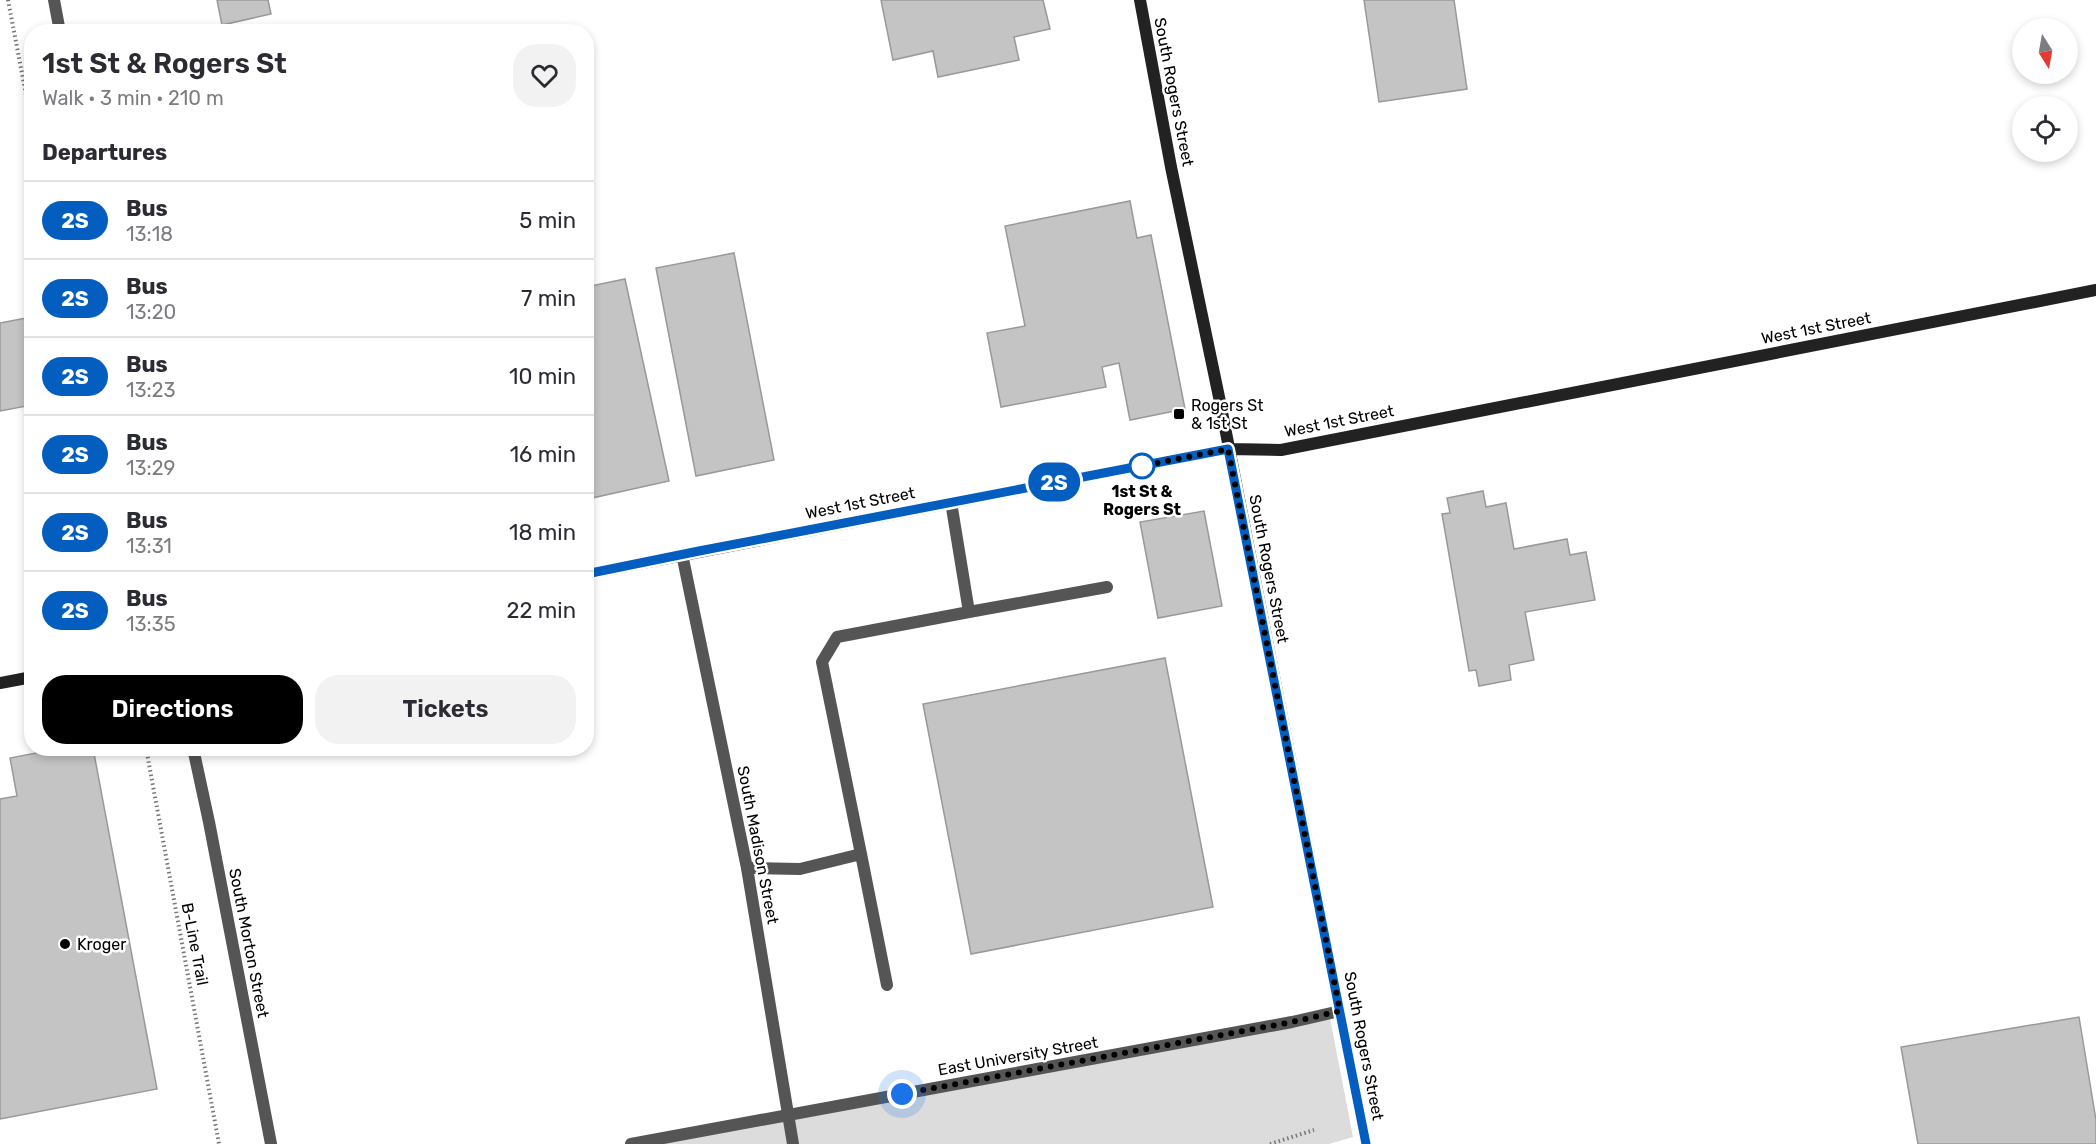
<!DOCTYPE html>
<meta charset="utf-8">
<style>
body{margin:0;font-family:Rubik,sans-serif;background:#f2f2f3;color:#2b2b33;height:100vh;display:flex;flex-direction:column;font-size:22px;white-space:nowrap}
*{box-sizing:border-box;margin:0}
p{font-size:20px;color:#7c7c81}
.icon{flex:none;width:33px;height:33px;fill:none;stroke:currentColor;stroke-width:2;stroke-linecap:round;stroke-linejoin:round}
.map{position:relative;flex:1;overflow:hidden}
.panel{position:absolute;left:24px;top:24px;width:570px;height:732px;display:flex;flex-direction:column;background:#fff;border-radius:24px;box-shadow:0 3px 9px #0003}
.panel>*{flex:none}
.badge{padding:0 12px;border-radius:20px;font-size:21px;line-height:39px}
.needle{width:39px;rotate:169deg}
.fabs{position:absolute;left:2012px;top:18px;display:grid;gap:12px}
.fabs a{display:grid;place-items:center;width:66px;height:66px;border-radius:50%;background:#fff;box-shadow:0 3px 9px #0003;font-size:30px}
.you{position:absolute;width:30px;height:30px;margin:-15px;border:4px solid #fff;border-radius:50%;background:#1a73e8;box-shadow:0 0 0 9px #1a73e833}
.map>.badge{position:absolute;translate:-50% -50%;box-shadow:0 0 0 3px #fff}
h2{padding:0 18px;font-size:22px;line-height:54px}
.round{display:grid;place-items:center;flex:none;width:63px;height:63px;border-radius:24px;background:#f2f2f3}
.summary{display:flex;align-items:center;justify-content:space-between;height:102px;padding:0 18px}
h1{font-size:28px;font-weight:600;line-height:45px}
.cta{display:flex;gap:12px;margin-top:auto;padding:12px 18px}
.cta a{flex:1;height:69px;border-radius:24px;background:#000;color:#fff;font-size:24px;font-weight:600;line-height:69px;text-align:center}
.cta a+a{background:#f2f2f3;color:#2b2b33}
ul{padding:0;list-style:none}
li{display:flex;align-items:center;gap:18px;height:78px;padding:0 18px;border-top:2px solid #e1e1e2}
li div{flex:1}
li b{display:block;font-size:22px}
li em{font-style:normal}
li .badge{min-width:66px;font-weight:700;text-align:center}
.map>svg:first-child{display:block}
.green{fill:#dcdcdc}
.building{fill:#c4c4c4;stroke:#999;stroke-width:1.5}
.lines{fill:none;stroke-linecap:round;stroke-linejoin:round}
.path{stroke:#777;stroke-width:4;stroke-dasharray:1.5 3;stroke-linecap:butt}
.lane{stroke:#555;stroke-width:12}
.street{stroke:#555;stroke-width:12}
.secondary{stroke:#222;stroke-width:12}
.line-casing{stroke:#fff;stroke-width:14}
.line{stroke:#035ebf;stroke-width:9}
.walk{stroke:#000;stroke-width:6;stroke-dasharray:0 10.8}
.poi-dot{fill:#000;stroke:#fff;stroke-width:2}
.stop-dot{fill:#fff;stroke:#035ebf;stroke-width:3}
.labels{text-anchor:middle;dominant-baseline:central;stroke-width:5;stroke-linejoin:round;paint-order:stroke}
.street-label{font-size:16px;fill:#000;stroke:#fff}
.poi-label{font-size:16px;fill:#000;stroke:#fff;text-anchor:start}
.stop-label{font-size:16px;font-weight:bold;fill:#000;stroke:#fff}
</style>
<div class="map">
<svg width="2096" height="1144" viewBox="0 0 2096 1144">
<rect width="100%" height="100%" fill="#fff"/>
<path class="green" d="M1329 1013 1353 1137 1329 1144H632Z"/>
<path class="building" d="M217 0H268L271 14 222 25Z
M881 0H1043L1050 29 1014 37 1019 60 938 77 933 51 893 60Z
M1364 0H1454L1467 89 1379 102Z
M1130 201 1137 238 1151 235 1185 409 1130 420 1119 363 1102 367 1106 387 1001 407 987 333 1025 326 1005 226Z
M734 253 774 460 696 476 656 268Z
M625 279 669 481 592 498 586 473V287Z
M32 317V405L0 411V323Z
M1483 491 1486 507 1506 503 1514 549 1567 539 1570 555 1586 552 1595 600 1525 612 1534 660 1509 665 1511 680 1479 686 1476 670 1469 671 1442 514 1450 513 1447 498Z
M1204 511 1222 606 1158 618 1140 522Z
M1165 658 1213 907 971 954 923 704Z
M62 748H93L157 1089 0 1119V799L17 796 10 758Z
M2079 1017 2096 1120V1144H1918L1901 1047Z"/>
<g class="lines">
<path class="path" d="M8 0 32 126
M146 748 219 1144
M1270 1144 1314 1130"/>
<path class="lane" d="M969 612 1107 587
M861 854 822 662 837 637 969 612 951 502
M747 868 800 869 861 854 887 985"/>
<path class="street" d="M54 0 60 32
M682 554 747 868 793 1144
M193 748 209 822 271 1144
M631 1144 1292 1022 1340 1011"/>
<path class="secondary" d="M1140 0 1171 167 1219 397 1366 1144
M586 574 1228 449 1281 450 2096 290
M0 683 32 677"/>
</g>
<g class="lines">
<defs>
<path id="line" d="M586 574 699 551 1228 449 1366 1144"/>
</defs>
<use href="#line" class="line-casing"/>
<use href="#line" class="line"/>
<path class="walk" d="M902 1094 1292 1022 1340 1011 1228 449 1142 466"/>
</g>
<g class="poi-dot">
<rect x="1173" y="408" width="12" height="12" rx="3"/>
<circle cx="65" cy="944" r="6"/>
</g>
<circle class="stop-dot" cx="1142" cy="466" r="12"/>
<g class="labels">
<g class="street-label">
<text transform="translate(1174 92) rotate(79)">South Rogers Street</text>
<text transform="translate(1816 328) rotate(-11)">West 1st Street</text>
<text transform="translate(1339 421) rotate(-11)">West 1st Street</text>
<text transform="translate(860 503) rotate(-11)">West 1st Street</text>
<text transform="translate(1269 569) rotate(79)">South Rogers Street</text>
<text transform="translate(758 845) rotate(79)">South Madison Street</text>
<text transform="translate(249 943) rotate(79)">South Morton Street</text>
<text transform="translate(195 944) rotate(79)">B-Line Trail</text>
<text transform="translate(1364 1046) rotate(79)">South Rogers Street</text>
<text transform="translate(1018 1056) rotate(-10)">East University Street</text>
</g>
<g class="poi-label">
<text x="1191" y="405">Rogers St<tspan x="1191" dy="18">&amp; 1st St</tspan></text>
<text x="77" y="944">Kroger</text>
</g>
<g class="stop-label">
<text x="1142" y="491">1st St &amp;<tspan x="1142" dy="18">Rogers St</tspan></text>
</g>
</g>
</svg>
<div class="fabs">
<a><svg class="needle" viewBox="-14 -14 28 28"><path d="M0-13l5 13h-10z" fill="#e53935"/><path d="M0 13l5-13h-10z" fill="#7c7c81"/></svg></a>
<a><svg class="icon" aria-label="locate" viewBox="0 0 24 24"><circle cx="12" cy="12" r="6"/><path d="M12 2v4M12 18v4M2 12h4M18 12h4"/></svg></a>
</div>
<div class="you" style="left:902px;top:1094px"></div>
<b class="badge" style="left:1054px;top:482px;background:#035ebf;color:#fff">2S</b>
<section class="panel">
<div class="summary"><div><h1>1st St &amp; Rogers St</h1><p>Walk · 3 min · 210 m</p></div><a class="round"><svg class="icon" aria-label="heart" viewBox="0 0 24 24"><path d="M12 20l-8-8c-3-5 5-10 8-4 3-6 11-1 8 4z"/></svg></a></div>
<h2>Departures</h2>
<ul>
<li><span class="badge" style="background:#035ebf;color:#fff">2S</span><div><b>Bus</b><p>13:18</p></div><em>5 min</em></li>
<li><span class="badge" style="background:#035ebf;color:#fff">2S</span><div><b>Bus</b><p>13:20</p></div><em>7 min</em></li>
<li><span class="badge" style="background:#035ebf;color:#fff">2S</span><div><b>Bus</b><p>13:23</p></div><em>10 min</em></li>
<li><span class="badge" style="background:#035ebf;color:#fff">2S</span><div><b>Bus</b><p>13:29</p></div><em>16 min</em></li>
<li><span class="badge" style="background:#035ebf;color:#fff">2S</span><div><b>Bus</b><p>13:31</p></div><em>18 min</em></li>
<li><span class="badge" style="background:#035ebf;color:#fff">2S</span><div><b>Bus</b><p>13:35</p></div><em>22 min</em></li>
</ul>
<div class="cta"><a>Directions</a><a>Tickets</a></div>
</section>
</div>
